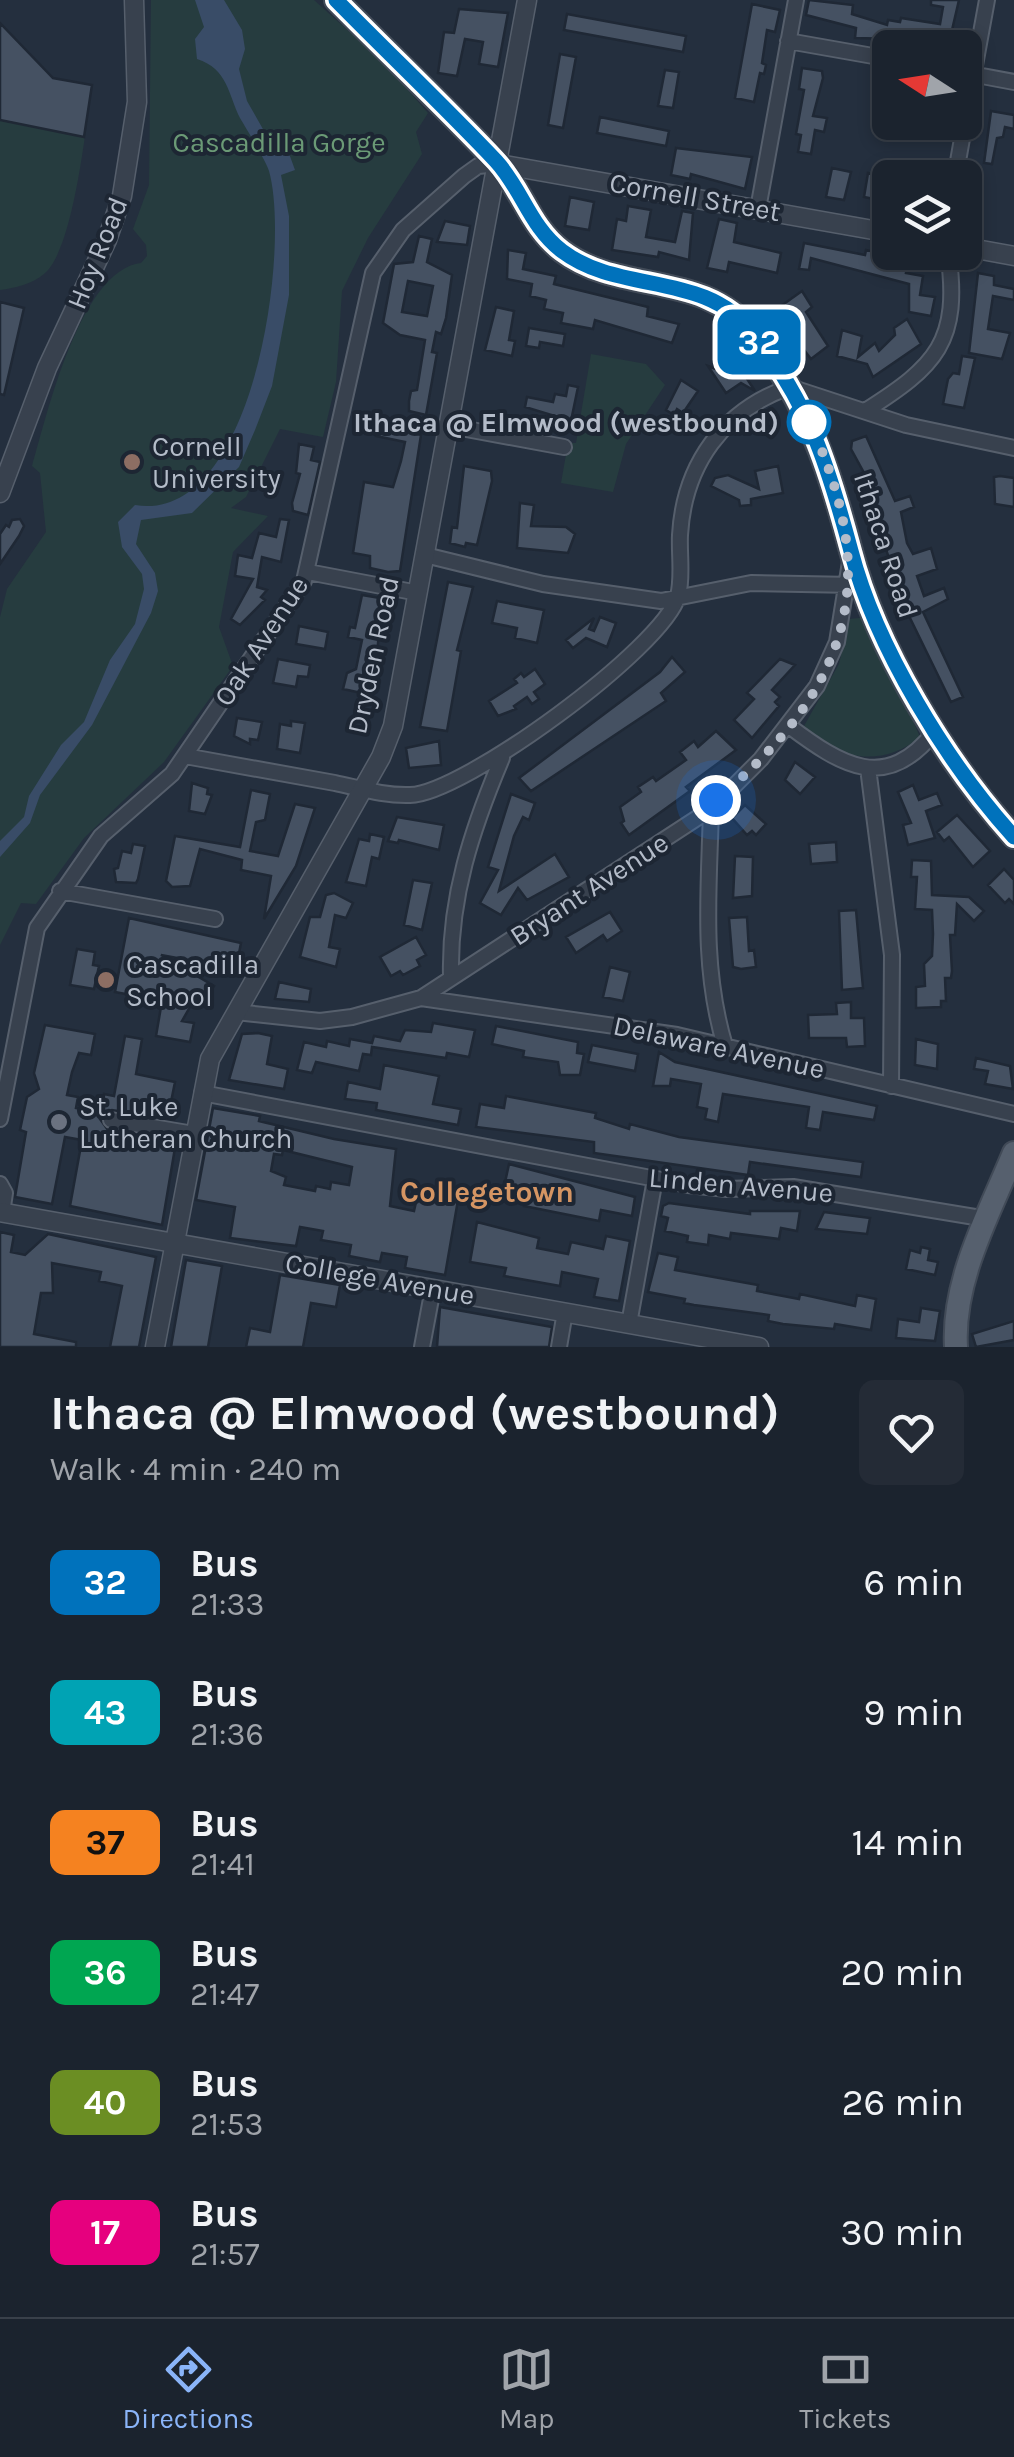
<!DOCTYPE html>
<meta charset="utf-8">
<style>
body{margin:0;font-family:Karla,sans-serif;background:#242b36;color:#f1f3f6;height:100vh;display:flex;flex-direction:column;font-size:38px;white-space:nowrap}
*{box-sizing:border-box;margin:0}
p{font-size:32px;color:#a0a4aa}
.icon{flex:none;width:55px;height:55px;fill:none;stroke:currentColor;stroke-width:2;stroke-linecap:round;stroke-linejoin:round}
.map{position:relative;height:1347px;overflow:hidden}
.sheet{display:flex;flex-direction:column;background:#1b232e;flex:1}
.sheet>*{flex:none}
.badge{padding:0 20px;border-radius:15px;font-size:35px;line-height:65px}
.needle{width:65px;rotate:282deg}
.buttons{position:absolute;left:872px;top:30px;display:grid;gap:20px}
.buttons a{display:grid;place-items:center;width:110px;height:110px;border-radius:15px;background:#1b232e;box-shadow:0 5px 15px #0003,0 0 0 2px #39404a;font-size:50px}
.you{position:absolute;width:50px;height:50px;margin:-25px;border:8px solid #fff;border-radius:50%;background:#1a73e8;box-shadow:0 0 0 15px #1a73e833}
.map>.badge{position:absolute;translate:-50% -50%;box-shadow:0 0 0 5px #fff}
.round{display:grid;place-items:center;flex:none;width:105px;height:105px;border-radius:15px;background:#242b36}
.overview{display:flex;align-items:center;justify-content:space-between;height:170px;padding:0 50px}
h1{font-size:48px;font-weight:700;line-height:75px}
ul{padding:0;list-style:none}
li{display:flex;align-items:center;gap:30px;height:130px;padding:0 50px}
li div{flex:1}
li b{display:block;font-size:38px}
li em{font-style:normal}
li .badge{min-width:110px;font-weight:700;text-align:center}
.tab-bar{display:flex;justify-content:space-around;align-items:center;height:140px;border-top:2px solid #39404a;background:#1b232e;font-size:28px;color:#a0a4aa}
.tab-bar a{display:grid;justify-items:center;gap:5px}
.tab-bar .on{color:#8ab4f8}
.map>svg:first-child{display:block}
.green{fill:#263c3f}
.water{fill:#394c67}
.building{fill:#455162;stroke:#1f2835;stroke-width:2.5;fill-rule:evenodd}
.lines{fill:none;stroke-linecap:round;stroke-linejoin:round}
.minor-casing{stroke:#565f6c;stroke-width:18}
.tertiary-casing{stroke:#565f6c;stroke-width:21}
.primary-casing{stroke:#414a57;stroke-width:26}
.minor{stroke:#38414e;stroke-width:14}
.tertiary{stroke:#38414e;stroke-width:18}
.primary{stroke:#56606e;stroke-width:22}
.line-casing{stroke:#fff;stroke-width:22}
.line{stroke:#0072bc;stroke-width:15}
.walk{stroke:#b4bcc9;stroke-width:10;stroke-dasharray:0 18}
.stop-dot{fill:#fff;stroke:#0072bc;stroke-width:5}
.education-dot{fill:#8d6e63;stroke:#1d2633;stroke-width:4}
.worship-dot{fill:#6b7280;stroke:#1d2633;stroke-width:4}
.labels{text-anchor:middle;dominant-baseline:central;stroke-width:8;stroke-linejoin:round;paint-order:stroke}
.park-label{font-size:28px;fill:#6b9a76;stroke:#1d2633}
.street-label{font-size:28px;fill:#b4bcc9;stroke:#1d2633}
.stop-label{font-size:28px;font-weight:bold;fill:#b4bcc9;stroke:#1d2633;text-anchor:end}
.poi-label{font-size:28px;fill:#b4bcc9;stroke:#1d2633;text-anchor:start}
.neighbourhood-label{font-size:30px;font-weight:bold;fill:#d59563;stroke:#1d2633}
</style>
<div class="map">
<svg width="1014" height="1347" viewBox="0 0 1014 1347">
<rect width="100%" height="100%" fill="#242f3e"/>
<path class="green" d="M151 0H314L384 63 428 113 416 132 422 154 368 238 342 291 336 382 323 437 280 429 246 497 231 508 268 516 233 552 219 627 233 666 164 762 84 838 36 904 21 903 0 945V617L7 589 46 532 40 473 32 466C47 415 80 270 141 263L147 256 146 245 133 229 149 185Z
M0 23 53 78 92 85C86 125 74 250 44 274 32 284 15 288 0 290Z
M591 354 646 364 665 385 626 444 613 492 561 483 568 443H576Z
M868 617 920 737C884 767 836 762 804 726L839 664 849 619Z"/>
<path class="water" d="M195 0H224L242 30 245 49 239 69 247 101 268 138 287 148 295 170 281 175 289 216V295L272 386 255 430 239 467 192 513 141 520 136 544 155 573 158 591 151 613 92 725 40 795 30 823 0 857V841L24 817 29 796 61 745 84 722 110 660 135 624 144 589 142 574 122 547 118 522 135 505C254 525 291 249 269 171 267 163 246 128 240 118 228 94 228 69 197 59L195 39 204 27Z"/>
<path class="building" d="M809 0 853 5 852 14 887 25 888 20 900 22 901 18 940 24 943 7 931 5V0H959L949 43 898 32 897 39 855 38 856 28 806 15Z
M752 4 780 10 775 32 767 30 762 63 766 65 764 74 760 73 754 102 735 98Z
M459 9 508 13 498 67 479 64 483 42 465 39 457 76 438 73 444 32 454 33Z
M567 14 686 36 683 52 564 30Z
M0 23 53 78 92 85 84 137 0 120Z
M560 54 576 57 563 128 548 125Z
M802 68 822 71 823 78 813 116 827 118 824 132 815 130 811 154 798 152 801 135 796 134 804 90 799 89Z
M665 70 679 72 673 108 658 106Z
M991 111 1014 115V129L1005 127 1003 137 997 138 992 164 984 163Z
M600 117 669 131 666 146 597 133Z
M676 148 752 157 745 189 691 174 690 179 671 175Z
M832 168 851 172 844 200 826 197Z
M868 173 890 178 889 202 864 197Z
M570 197 594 202 589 230 565 226Z
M628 206 651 210 646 237 675 242 682 211 693 213 689 260 659 252 658 257 612 250 617 219 626 221Z
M719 219 737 223 734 242 781 253 777 273 729 262 727 272 707 268Z
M445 221 470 226 467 245 437 242Z
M419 236 432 239 427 262 452 275 446 318 441 334 436 332 432 352 437 353 426 415 409 411V401L411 391 417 390 425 340 400 335 383 323 394 264 413 262ZM408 281 433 286 427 316 402 312Z
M804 243 865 255 866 250 889 255V251L909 257 906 273 923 276 920 295 935 297 931 316 909 312V284L811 258 809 270 799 269Z
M508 250 526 253 523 269 556 276 554 284 648 307 647 316 679 324 672 343 595 320 593 329 561 323 563 313 544 309 546 300 530 296 532 284 507 279Z
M978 273 994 276V285L1014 289V300L993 296 988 329 1010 333 1002 359 969 353Z
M802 291 812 307 806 312 828 346 811 359 774 311Z
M0 302 24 308 4 395 0 394Z
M496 307 514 311 509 340 515 341 512 356 485 350Z
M907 319 921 344 873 377 867 364 837 356 842 330 862 336 858 357 875 343 879 351 895 335 894 328Z
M529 328 565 334 563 346 540 342 539 348 526 346Z
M962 356 975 358 964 408 943 404 948 379 953 373 959 374Z
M708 366 731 375 740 368 755 391 741 383 726 393Z
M681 380 698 391 683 413 677 409 674 415 666 410Z
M568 385 578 387 571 421 525 407 527 397 553 402 555 394 566 396Z
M378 424 421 435 400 571 388 572 370 568V556L353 553 364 482 393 487 401 461 405 442 376 436Z
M866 436 895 501 910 496 914 507 901 512 907 543 913 554 931 548 937 569 917 576 924 596 944 588 948 599 923 612 963 697 951 702 910 618 863 484 869 482 851 449 852 441Z
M299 444 314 447 311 460 320 462 308 515 293 511 292 503 300 474 296 473Z
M464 466 491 471 492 481 477 545 466 543 465 547 450 543 452 527 457 528Z
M778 466 783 493 751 499V505L740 506 739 500 711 486 715 478 728 475 759 489 755 471Z
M1000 476 1014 478V507L995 504 994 477Z
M520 503 534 505 531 526 566 527 575 534 568 553 517 548Z
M20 519 24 526 19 536 0 564V534L6 525 9 527 12 520Z
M280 519 289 520 281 562 262 557 257 587 267 590 261 597 265 600 240 625 231 619 253 579 235 576 238 555 252 558 259 533 276 537Z
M448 582 473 587 457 650 461 651 447 731 420 727Z
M362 595 392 600 390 612 380 615 377 658 368 656 363 675 370 677 366 694 343 689 347 673 356 669 362 640 348 637 350 627 355 628Z
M497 601 544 610 537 643 515 638 517 628 492 623Z
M600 617 616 623 607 647 586 638 573 648 566 640 594 618 589 629 594 631Z
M299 626 328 632 325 649 296 644Z
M672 657 685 672 661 693 666 701 531 791 519 778 660 672Z
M278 659 310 665 308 677 298 676 296 687 273 683Z
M780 659 795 665 772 690 780 697 775 702 779 706 752 738 734 720 754 699 747 693Z
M535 669 545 684 534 692 539 699 532 704 527 697 514 706 516 709 498 716 489 701 517 683 514 679 521 673 524 677Z
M237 718 262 722 258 740 250 739V744L234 736Z
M291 721 305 723 300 753 277 749 280 724 291 726Z
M716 731 736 750 686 787 690 791 629 835 621 823 624 821 620 807 641 792 638 787 653 777 656 781 686 760 680 752 694 741 698 747Z
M439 741 441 765 409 768 406 748Z
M795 762 815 777 800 794 785 780Z
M192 783 208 788 207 794 212 795 205 814 189 811Z
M913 785 919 800 937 793 942 805 926 811 935 838 908 845 903 825 911 823 898 792Z
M251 790 270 794 265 820 256 822 250 851 278 856 295 804 315 808 296 866 264 919 271 876 241 870 242 860 200 849 190 886 172 887 166 881 175 836 240 847Z
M511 794 535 803 529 820 523 817 514 836 499 891 555 854 569 877 527 900 518 888 501 915 480 903 498 870 488 867Z
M745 805 766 824 756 835 752 831 747 835 732 818Z
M957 815 990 851 973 867 949 837 944 841 937 832Z
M397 817 444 825 439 850 399 840 398 843 388 841Z
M370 834 384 837 379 859 372 857 366 886 346 882 359 839 369 841Z
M836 842 837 862 811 864 809 844Z
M133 844 145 846 138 879 136 883 116 882 114 869 118 868 122 851 131 853Z
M735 856 753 857 752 896 733 898Z
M912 860 931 861 932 895 969 897 984 911 974 921 957 904 955 935H950L952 971 951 978H945L946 1001H941V1007L916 1008V987L925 986 924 964 932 956 933 934 932 910 915 909 917 877H911Z
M1004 869 1014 880V904L1009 899 1005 903 988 885Z
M413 880 432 883 422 930 404 925Z
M334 893 353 903 346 918 335 915 329 947 340 949 336 967 300 957 310 917H320L326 895Z
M856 910 863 988 842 990 839 911Z
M610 912 622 931 607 941 603 935 576 953 566 937Z
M747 917 749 951 754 950 756 967 741 969 733 967 729 918Z
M129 918 241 943 236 969 161 955 214 986 206 998 199 1003 194 1000 182 1021 194 1023 190 1042 156 1036 162 1001 115 992Z
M416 937 426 955 417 960 420 966 403 975 400 971 391 976 380 957Z
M77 949 95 952 93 965 99 966 94 989 70 985Z
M610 967 630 972 623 1001 603 997Z
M279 982 311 989 309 1002 275 999Z
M851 1002V1018H864L865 1046 847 1047 846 1038H809L808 1015 837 1014 836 1003Z
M433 1023 475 1030 469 1057 447 1053 446 1058 372 1047 371 1055 363 1054 359 1071 316 1062 312 1073 297 1070 304 1042 326 1047 327 1041 349 1046 350 1039 372 1043 374 1036 400 1041 405 1030 431 1032Z
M45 1025 95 1034 91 1055 79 1053 72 1072 67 1095 78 1097 76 1108 101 1113 104 1094 114 1096 125 1036 142 1039 136 1074 175 1082 170 1107 176 1108 174 1120 112 1110 100 1119 108 1130 176 1142 162 1225 70 1206 82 1140 65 1137 52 1204 15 1197 26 1132 20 1130 27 1097 39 1089 34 1073Z
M496 1026 578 1042 577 1053 584 1054 580 1075H560L558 1062 523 1057 524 1051 492 1044Z
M258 1033 272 1036 267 1064 288 1069 284 1089 229 1080 242 1034Z
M916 1039 938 1044 937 1069 915 1065Z
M592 1045 638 1054 635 1071 588 1062Z
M659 1052 675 1062 877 1106 874 1120 823 1112 820 1130 806 1128 809 1107 723 1094 718 1122 705 1119 707 1109 697 1107 701 1084 671 1079 670 1086H653Z
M976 1058 1010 1066 1013 1089 985 1084 988 1071 974 1069Z
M384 1065 439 1076 433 1104 461 1109 458 1125 376 1110 377 1103 345 1099 348 1082 380 1089Z
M506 1096 596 1113 595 1118 629 1129 630 1124 679 1137 863 1162 861 1177 750 1162 748 1175 594 1153V1142L476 1127 480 1104 504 1108Z
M213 1108 260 1116 259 1121 334 1139 396 1149 390 1206 414 1211 418 1193 458 1200 445 1275 405 1268 407 1257 382 1253 380 1262 349 1256 351 1245 321 1240 323 1231 300 1227 296 1246 230 1238 235 1207 196 1200ZM283 1150 352 1167 349 1185 331 1182 330 1189 316 1186 315 1191 284 1185 286 1177 271 1171 274 1154 282 1155Z
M509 1164 635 1197 632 1216 601 1210 599 1221 524 1206 527 1192 504 1187Z
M669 1203 750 1214V1211H800L797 1231 781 1228 779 1239 731 1233 730 1239 709 1235 708 1245 687 1242 688 1236 665 1231 668 1218 661 1216 663 1206Z
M824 1212 870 1218 867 1234 816 1229Z
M477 1222 539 1238 537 1248 568 1254 571 1242 603 1249 606 1236 630 1241 619 1301 594 1297 598 1279 562 1272 560 1286 504 1276 506 1268 470 1262Z
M0 1232 14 1235 11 1252 25 1255 48 1234 156 1257 139 1347H110L122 1286 99 1281 101 1272 52 1263 53 1293H41L34 1334 76 1342V1347H0Z
M921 1247 930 1249 928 1260 938 1262 935 1275 906 1269 910 1250 920 1253Z
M658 1253 678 1257 675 1270 758 1285 757 1291 799 1299 800 1294 855 1306 857 1295 876 1299 871 1330 835 1324 834 1329 783 1324 768 1321 769 1315 694 1305 684 1303 685 1299 648 1292Z
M186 1260 222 1266 208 1347H171Z
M280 1275 340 1285 336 1307 311 1303 303 1347H246L250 1328 270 1332Z
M440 1307 552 1327 549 1347H437Z
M921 1308 940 1311 935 1341 896 1338 898 1319 919 1322Z
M1014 1321V1340L976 1347 972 1334Z"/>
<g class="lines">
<defs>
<path id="minor" d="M788 41 890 59
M966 73 1014 82
M965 120 987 0
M955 178 965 122
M758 209 796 0
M865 411C936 366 961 342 948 252
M450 426 564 447
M425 555 543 584 661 601 751 583 854 585
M308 572 418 593
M789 726C841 765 886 794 935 731
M185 756C235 765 285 774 335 783 359 788 385 796 410 795 463 794 663 648 678 596 683 577 679 555 680 535 684 465 723 410 790 387L906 425 1014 448
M868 768 892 955 891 1086
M711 809C709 890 701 966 725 1046
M60 891 215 919
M451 976C449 898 472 829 502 758
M421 998 677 1035 1014 1114
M236 1012 320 1021 352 1017 421 998 711 809 761 759 817 686 837 642 850 562
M202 1093 688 1185 727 1189 793 1187 987 1219
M0 1119 37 928 101 836 172 774 304 581 373 273 403 230 464 176 478 166 499 164
M111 1120 194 1134
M0 1184 5 1193 2 1213
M629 1324 655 1179
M422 1347 433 1288
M559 1347 565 1312"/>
<path id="tertiary" d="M499 164 890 233
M965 247 1014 256
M0 493 47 368 107 240 122 196 137 102 134 0
M0 1212 759 1347
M155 1347 210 1059 381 757 393 726 527 0"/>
<path id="primary" d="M336 0C389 54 444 106 496 161 522 189 530 227 562 251 620 295 704 270 753 333 807 402 829 467 851 551 877 649 946 762 1014 837
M956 1347C952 1280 989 1214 1014 1153"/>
</defs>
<use href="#minor" class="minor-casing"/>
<use href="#tertiary" class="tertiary-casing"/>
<use href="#primary" class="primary-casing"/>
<use href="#minor" class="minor"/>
<use href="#tertiary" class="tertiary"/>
<use href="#primary" class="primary"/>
</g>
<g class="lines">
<defs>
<path id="line" d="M336 0C389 54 444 106 496 161 522 189 530 227 562 251 620 295 704 270 753 333 809 404 828 465 851 551 876 647 947 763 1014 837"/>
</defs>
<use href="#line" class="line-casing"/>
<use href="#line" class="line"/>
<path class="walk" d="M716 800C852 687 884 578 807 417L809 422"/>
</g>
<circle class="stop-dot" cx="809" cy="422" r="20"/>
<g class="education-dot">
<circle cx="132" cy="462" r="10"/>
<circle cx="106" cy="980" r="10"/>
</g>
<circle class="worship-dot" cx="59" cy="1122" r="10"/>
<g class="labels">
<g class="park-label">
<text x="279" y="142">Cascadilla Gorge</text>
</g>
<g class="street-label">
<text transform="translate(695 197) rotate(10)">Cornell Street</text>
<text transform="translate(97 253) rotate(-68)">Hoy Road</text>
<text transform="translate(886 545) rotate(72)">Ithaca Road</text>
<text transform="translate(261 641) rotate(-57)">Oak Avenue</text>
<text transform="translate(373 655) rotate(-78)">Dryden Road</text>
<text transform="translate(589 889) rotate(-33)">Bryant Avenue</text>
<text transform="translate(719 1047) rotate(12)">Delaware Avenue</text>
<text transform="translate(741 1185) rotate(5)">Linden Avenue</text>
<text transform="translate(380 1279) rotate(10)">College Avenue</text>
</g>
<g class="stop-label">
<text x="779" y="422">Ithaca @ Elmwood (westbound)</text>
</g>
<g class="poi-label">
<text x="152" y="446">Cornell<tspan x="152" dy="32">University</tspan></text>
<text x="126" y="964">Cascadilla<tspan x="126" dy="32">School</tspan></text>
<text x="79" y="1106">St. Luke<tspan x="79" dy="32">Lutheran Church</tspan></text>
</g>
<g class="neighbourhood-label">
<text x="487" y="1192">Collegetown</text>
</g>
</g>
</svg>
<div class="buttons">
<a><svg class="needle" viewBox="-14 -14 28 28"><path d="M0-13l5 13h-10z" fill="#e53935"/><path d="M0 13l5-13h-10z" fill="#a0a4aa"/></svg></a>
<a><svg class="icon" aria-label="layers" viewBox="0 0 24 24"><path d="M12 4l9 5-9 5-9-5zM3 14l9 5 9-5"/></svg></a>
</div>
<div class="you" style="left:716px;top:800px"></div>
<b class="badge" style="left:759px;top:342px;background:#0072bc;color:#fff">32</b>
</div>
<section class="sheet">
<div class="overview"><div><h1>Ithaca @ Elmwood (westbound)</h1><p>Walk · 4 min · 240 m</p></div><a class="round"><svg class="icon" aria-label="heart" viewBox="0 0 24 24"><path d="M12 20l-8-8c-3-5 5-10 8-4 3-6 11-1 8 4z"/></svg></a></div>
<ul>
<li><span class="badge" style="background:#0072bc;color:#fff">32</span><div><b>Bus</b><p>21:33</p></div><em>6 min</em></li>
<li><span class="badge" style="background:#00a3b4;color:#fff">43</span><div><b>Bus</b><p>21:36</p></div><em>9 min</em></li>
<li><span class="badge" style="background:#f58220;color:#111">37</span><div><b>Bus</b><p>21:41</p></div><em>14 min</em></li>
<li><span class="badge" style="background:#00a651;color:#fff">36</span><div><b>Bus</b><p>21:47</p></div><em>20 min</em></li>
<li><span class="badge" style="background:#6b8e23;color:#fff">40</span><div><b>Bus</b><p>21:53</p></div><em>26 min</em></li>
<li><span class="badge" style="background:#e6007e;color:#fff">17</span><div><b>Bus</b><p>21:57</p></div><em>30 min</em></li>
</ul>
</section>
<nav class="tab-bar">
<a class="on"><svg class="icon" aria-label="directions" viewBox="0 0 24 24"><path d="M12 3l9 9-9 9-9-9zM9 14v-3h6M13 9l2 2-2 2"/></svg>Directions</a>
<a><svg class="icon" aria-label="map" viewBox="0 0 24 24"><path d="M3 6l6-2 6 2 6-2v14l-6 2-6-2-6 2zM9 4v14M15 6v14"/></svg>Map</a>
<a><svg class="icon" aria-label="tickets" viewBox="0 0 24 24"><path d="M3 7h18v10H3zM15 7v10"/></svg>Tickets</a>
</nav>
